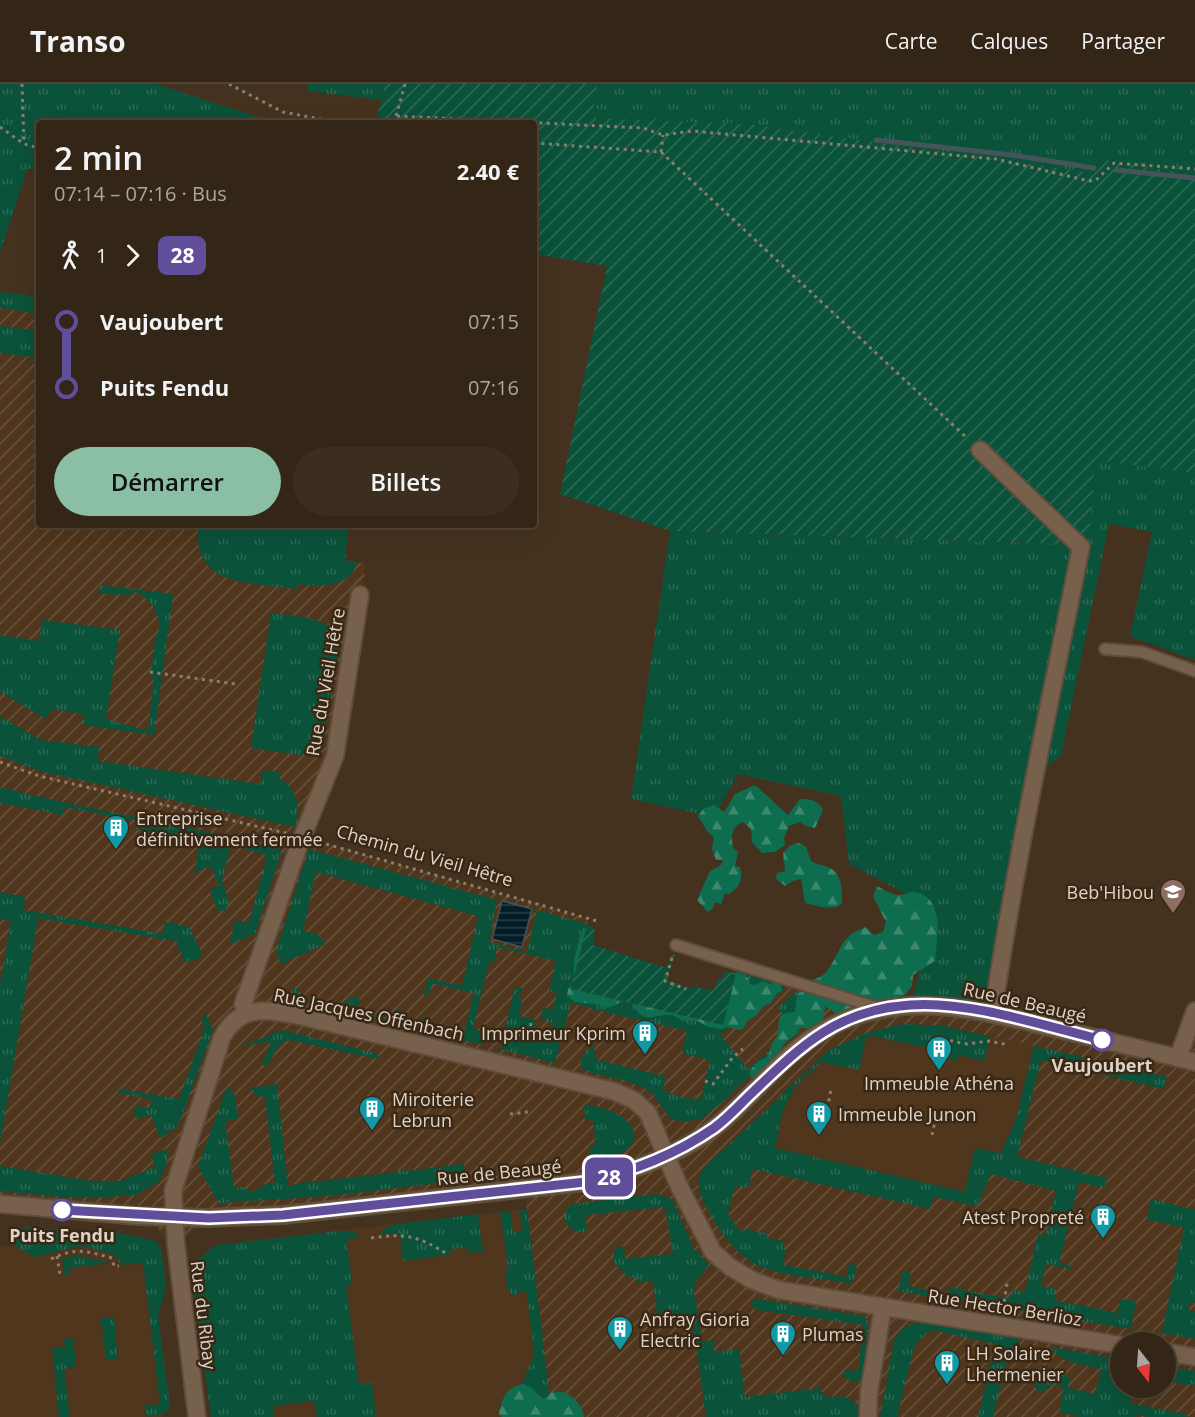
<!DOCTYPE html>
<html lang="fr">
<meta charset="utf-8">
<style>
body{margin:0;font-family:"Open Sans",sans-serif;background:#3c2e1f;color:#f1f3f6;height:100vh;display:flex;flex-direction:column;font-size:22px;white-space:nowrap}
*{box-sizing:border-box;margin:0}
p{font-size:20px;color:#a9a5a1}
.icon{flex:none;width:33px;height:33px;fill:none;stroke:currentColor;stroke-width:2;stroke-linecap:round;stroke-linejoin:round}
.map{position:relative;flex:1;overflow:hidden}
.panel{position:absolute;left:36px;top:36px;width:501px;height:408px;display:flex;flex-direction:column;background:#342616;border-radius:6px;box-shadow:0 6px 24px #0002,0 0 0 2px #4e4335}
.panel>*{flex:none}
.badge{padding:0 12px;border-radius:9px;font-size:21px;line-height:39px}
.needle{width:39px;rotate:163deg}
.fabs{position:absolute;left:1110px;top:1248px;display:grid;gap:12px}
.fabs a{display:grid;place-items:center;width:66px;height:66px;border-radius:50%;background:#342616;box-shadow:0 6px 24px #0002,0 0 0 2px #4e4335;font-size:30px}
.map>.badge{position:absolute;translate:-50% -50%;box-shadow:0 0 0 3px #fff}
.legs{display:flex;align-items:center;gap:9px;height:66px;padding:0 18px;font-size:20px}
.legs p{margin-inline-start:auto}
.summary{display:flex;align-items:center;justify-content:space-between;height:102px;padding:0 18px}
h1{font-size:33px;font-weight:600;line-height:45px}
.button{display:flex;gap:12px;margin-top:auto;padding:12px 18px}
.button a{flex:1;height:69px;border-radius:36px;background:#8abfa5;color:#111;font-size:24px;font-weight:600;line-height:69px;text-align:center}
.button a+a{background:#3c2e1f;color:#f1f3f6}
ul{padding:0 18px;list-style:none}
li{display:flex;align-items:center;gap:21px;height:66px;font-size:22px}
li i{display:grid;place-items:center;width:9px;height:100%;margin:0 8px;background:currentColor}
li i::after{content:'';width:15px;height:15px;margin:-8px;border:4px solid;border-radius:50%;background:#342616}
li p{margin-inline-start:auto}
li:first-child i{background:linear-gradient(#0000 50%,currentColor 0)}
li:last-child i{background:linear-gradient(currentColor 50%,#0000 0)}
header{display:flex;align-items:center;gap:36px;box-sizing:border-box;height:84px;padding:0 30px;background:#342616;border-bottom:2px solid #4e4335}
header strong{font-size:28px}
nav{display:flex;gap:33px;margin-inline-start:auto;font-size:21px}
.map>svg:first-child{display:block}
.built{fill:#4f361d}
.industrial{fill:url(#industrial-furrows);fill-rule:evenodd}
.grass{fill:url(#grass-tufts);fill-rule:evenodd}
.forest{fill:url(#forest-firs)}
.garden{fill:url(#garden-furrows)}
.water{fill:url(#water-rules);stroke:#455458;stroke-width:1.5}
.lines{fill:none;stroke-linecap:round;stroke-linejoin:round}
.stream{stroke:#455458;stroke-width:5}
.service-casing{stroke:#5d4d3c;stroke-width:14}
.minor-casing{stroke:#5d4d3c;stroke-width:20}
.tertiary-casing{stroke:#5d4d3c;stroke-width:20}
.path{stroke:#8d7d6d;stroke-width:3;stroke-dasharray:3 4.5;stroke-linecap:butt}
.service{stroke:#77614c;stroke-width:10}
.minor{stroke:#77614c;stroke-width:16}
.tertiary{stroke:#77614c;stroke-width:16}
.line-1-casing{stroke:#fff;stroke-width:14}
.line-1{stroke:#614e9b;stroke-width:9}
.stop-1-dot{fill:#fff;stroke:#614e9b;stroke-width:3}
.labels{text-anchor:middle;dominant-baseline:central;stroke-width:5;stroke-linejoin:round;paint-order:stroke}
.street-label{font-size:18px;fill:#dfd2c7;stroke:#3a2814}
.poi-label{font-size:18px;fill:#dfd2c7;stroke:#3a2814;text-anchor:start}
.stop-label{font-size:18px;font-weight:bold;fill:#dfd2c7;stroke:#3a2814}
</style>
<header>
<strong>Transo</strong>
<nav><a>Carte</a><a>Calques</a><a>Partager</a></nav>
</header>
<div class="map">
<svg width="1195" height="1333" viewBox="0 0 1195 1333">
<defs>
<pattern id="industrial-furrows" width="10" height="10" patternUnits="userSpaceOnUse" patternTransform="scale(1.5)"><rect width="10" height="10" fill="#4f361d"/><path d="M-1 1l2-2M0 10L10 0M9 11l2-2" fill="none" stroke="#68523c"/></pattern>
<pattern id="grass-tufts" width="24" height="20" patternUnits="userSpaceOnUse" patternTransform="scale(1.5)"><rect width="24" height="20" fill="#0b523b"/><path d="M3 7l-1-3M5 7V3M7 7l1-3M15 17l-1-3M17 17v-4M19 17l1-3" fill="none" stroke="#2e6a56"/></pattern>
<pattern id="forest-firs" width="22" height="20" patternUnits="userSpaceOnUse" patternTransform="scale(1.5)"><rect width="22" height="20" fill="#0e6d4f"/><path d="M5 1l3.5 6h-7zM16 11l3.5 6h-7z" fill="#3c886f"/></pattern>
<pattern id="garden-furrows" width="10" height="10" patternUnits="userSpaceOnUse" patternTransform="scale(1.5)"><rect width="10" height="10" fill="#0b523b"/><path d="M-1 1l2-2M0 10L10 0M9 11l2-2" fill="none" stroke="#2e6a56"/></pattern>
<pattern id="water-rules" width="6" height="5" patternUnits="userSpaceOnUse" patternTransform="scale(1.5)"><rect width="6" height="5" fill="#031e28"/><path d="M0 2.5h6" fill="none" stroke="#273e46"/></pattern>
</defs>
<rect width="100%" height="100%" fill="#45321e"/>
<path class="built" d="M945 942 1034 962 1016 1035 977 1122 724 1066 828 966 861 951Z
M527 1125 552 1333H211L190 1182 216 1161Z
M26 1154 147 1163 170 1321 162 1333H0V1163L12 1161Z"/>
<path class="industrial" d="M0 208 39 213V441H349L345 476 366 480 335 672 302 753 588 835 571 905 723 940 739 880 881 925 911 920 1178 974 1195 927V1333H552L524 1104 197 1140 191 1149 181 1155 168 1154 162 1151 155 1139 0 1120ZM908 940 945 942 1034 962 1016 1035 977 1122 725 1065 829 966ZM1120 1258H1166V1304H1120Z"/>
<path class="grass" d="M0 0H156L255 32 299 39H39V86L27 85 0 169Z
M307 0H385L381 16 307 7Z
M597 0H1195V91L1104 76 1087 88 746 40 591 34Z
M0 208 39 213V230L0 224Z
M0 242 39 247V274L0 269Z
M1095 376 1195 389V576L1130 552 1152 448 1109 440 1061 672 1035 690 993 929 911 920 937 826 849 780 841 712 738 690 714 733 631 715 670 447 1088 461Z
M199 441H349L345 476 357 478C351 505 318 503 297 500V505C252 498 190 504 199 441Z
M100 501 173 510 154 651 83 641 84 630 52 625 46 635 0 608V551L39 557 42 536 120 546 106 635 148 647 154 593 150 592 156 551 158 550C162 530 152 515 134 507L132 511 99 510Z
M271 529C295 533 333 530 339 561L324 655C318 664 311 668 300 671L251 664Z
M0 632 41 656 99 663 98 677 260 700 263 686 280 688 279 694C298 706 300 722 295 743L40 687 0 672Z
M0 703C93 728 189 740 282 766L255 850 230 860 235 836 249 839 267 771 231 761 222 796 229 818 225 827 217 826 210 806 219 801 211 782 194 789 200 757 136 745 137 737 65 723 63 731 0 719Z
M309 765 497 816 489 858 527 868 537 826 587 840 571 905 723 941 739 885 784 900V905L779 910 770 914 767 912 720 951 748 985 795 945 778 924C786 916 792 909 803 904L810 908 796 946 725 1016 701 1035 683 1038 675 1036 668 1032 653 1010 644 1004 627 997 592 989 581 984C579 972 585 968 594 961L592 924 571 919 555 979 500 965 515 903 522 904 519 916 522 917 519 932 536 936 534 943H538L536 951 550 954 553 939 541 935 543 924 553 925 557 909 549 907 556 877 497 863 494 879 489 878 473 945 487 949 484 961 419 946 422 935 425 933 427 934 425 945 463 953 473 912 475 914 476 910 432 899 428 912 424 911 428 894 462 902 478 832 316 788 303 847 319 851 325 860 281 880 276 867ZM592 925 687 947 682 969 710 976 701 1015 681 1014 663 1006 666 993 595 975Z
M0 808 25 813 23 826 163 850 165 838 189 843 203 872 185 879 176 857 38 834 0 1060V901L11 837 0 835Z
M291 904H296L306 915 339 922 351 913H360L356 928 394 937 397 925 401 927 403 932 400 941 296 916Z
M206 930 213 946 178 1042 160 1054 151 1031 138 1035 134 1029 135 1022 150 1024 151 1015 118 1009 119 1005 179 1015 204 946 202 937 203 932Z
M908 940 945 942 990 953 984 977 959 971 957 977 927 970 928 964 872 952 866 954 859 986 821 978 795 1003 783 1026 775 1064 965 1108 975 1064 1001 1069 1016 1035 1034 962 1167 993 1164 1005 1041 976 1017 1073 1107 1094 1104 1104 1079 1098 1059 1179 1072 1182 1071 1185 1046 1180 1041 1202 1057 1205 1055 1216 1117 1229 1121 1215 1136 1217 1131 1245 898 1207 903 1187 911 1188 908 1202 948 1210 949 1203 1010 1215 1012 1206 1025 1208 1038 1150 1046 1151 1056 1107 991 1090 977 1122 933 1113 930 1125 753 1085 748 1104 735 1102 728 1130 741 1148 746 1145 767 1150V1154L781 1156 785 1163 784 1181 846 1193 849 1180 857 1181 854 1196 849 1199C824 1195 791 1193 767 1185 739 1176 720 1149 707 1124 700 1110 695 1102 702 1086L829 966 861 951 896 941Z
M282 946 378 970 377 975 290 956 281 959 267 981H261L271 960 268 958 241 963Z
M277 1000 288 1102 310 1097H328L327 1095H344V1093L361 1094 360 1091 377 1092V1089L394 1090 393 1087 427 1086V1084H443V1082L464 1080 466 1096 328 1112 219 1119 198 1083 227 1003 235 1011 238 1035 225 1037 234 1104 244 1103 248 1107 254 1108 263 1101 275 1099 265 1013 256 1012 251 1004Z
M584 1021C641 1026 658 1069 590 1079L589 1063 596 1062 593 1036H585Z
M166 1065 169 1072 159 1098 136 1111 109 1113H64L0 1107V1082L92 1097H120L155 1083 151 1071Z
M657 1110 672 1115 694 1165 709 1181 696 1197 694 1206 702 1258 713 1256 714 1268 739 1265 745 1313 820 1304 825 1313C842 1312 859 1310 858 1333H706L692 1232 658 1237 653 1197 637 1199 636 1193 626 1194 624 1186H620L614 1179V1167L618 1163 624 1162 625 1175 673 1170 665 1123 585 1131 587 1148C576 1149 568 1146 564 1135L566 1125 572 1120Z
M1151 1115 1195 1126V1219L1190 1218 1189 1227 1195 1228V1255L1162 1249 1184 1144 1147 1135Z
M527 1125 552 1333H508L534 1271 527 1210 523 1207 513 1212 507 1204 506 1193 508 1183 500 1128 510 1127 513 1149 522 1147 520 1126Z
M478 1130 483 1167 468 1169 467 1163 449 1166V1171L403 1177 400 1149 380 1151 387 1143 399 1140Z
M27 1143 131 1151 155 1157 161 1163 166 1203 158 1232 170 1321 166 1329 147 1333 144 1322 160 1320 143 1179 123 1181 122 1178H118L117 1172 84 1162 76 1163 36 1173C23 1168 6 1159 16 1144Z
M339 1147C348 1147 355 1146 360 1153L347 1155 352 1201 346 1202 359 1300 372 1299 376 1333H317L314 1317 273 1322 274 1333H211L190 1182 216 1161Z
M76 1171 110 1179 69 1184 70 1191 65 1192 62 1174Z
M758 1215 864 1232 868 1237 863 1293 860 1297C853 1298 848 1297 843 1292L844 1286 858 1287 863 1241 756 1226 751 1219 753 1216Z
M114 1232 118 1275 106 1276 102 1240H99V1235Z
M915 1239H926L1017 1254 1023 1266 1020 1271H1008L993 1333H978L995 1260 932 1246 922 1253 914 1263 897 1333H880L894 1256 903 1244Z
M73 1254 76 1282 64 1285 70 1333H59L52 1264 65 1263 64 1255Z
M1050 1263 1120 1275V1304H1133L1130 1319 1185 1330 1189 1333H1147L1137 1330 1136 1333H1080L1059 1328 1063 1306 1060 1301 1055 1300 1039 1309 1033 1299C1045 1290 1056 1290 1070 1293L1068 1304 1095 1310 1101 1285C1082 1280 1062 1280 1050 1263Z
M1166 1282 1195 1287V1302L1166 1297Z"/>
<path class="forest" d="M755 701C767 711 776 721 788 731L800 715C810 715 818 716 823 726L815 744 806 742 800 738 789 742 784 754 785 761 775 768 762 769 752 758 751 745 743 738C731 743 731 753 733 764L738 768 735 782 740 783C743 797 740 802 729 810L725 809 721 820 715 818 713 824 708 828 697 816 710 787 721 781 723 776H716L712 765 714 754 707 747 698 732 703 725 714 721 724 728 735 710Z
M799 759 806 763 811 777C817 781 824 781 830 784 843 791 842 808 842 820 830 827 818 822 805 819L801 795 793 797 785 802 776 795 777 789 785 787 783 769 791 761Z
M877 802C883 805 892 811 899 811 904 811 908 808 913 808 946 811 937 855 935 877L913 891 912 902 905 911 840 932 825 922C824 941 819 948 800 943L798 949 786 958 775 975 756 996 751 994 749 989C753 982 758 976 766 974 770 969 770 965 772 960 774 955 776 956 777 951 782 939 772 928 795 928L797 910 804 907 809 897C835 892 832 869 849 852 853 848 860 846 865 843L874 851 883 848 886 838 873 812Z
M584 844H589L594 856 591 866 655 903 714 912 718 895 722 896 724 889C736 889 740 886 749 895L750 900 755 901 763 897 770 900 775 897 780 899 782 907 777 909 771 919 762 923 757 931 747 937 743 945 740 946 728 943 721 945 708 943 696 936 682 937C663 918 644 951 632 917L626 916 608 924 594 920 575 918 567 912 568 905C579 897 572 890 574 878 576 869 579 851 584 844Z
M524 1300 533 1305 543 1315C546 1313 548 1310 551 1309 567 1303 582 1319 584 1333H502L499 1330C502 1313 507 1302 524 1300Z"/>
<path class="garden" d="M385 0H597L592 34 746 40 1087 88 1104 76 1195 91V389L1095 376 1089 461 670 447 560 410 607 182 534 170V39H376Z
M587 840 595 846 593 861 667 884 671 872 675 870 667 896 692 905 694 902 706 906 707 904 714 906 718 895 722 896 725 887 736 891 723 941 571 905Z"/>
<path class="water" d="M502 817 532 825 522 863 492 855Z"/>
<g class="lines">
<path class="stream" d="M876 56 1012 71 1094 84
M1116 86 1195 94"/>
<defs>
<path id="service" d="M1105 565 1142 568 1195 587
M676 861 878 924"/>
<path id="minor" d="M980 366 1081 463C1050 618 1016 773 993 929
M247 928 243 920 299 761 335 672 360 511
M1178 974 1195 927
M1166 1268 1195 1273
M197 1333 176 1160 173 1107 222 953C241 920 264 926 296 931L613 1007 634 1016 648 1029 679 1102 713 1168 730 1183 752 1196 779 1206 1120 1261
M868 1333 869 1308 883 1223"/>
<path id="tertiary" d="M0 1120 139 1132 209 1134 283 1131 585 1098C632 1088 688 1068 725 1035 755 1009 781 974 815 952 894 901 974 925 1058 945 1103 956 1149 967 1195 978"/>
</defs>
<use href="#service" class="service-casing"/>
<use href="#minor" class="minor-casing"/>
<use href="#tertiary" class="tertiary-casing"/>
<path class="path" d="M22 0 24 60
M229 0 283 28 341 39
M397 32 643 44 663 51 692 47 996 75 1089 97 1096 96 1114 79 1195 85
M394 39 405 0
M0 43 24 60 39 64
M534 59 661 68 968 355
M661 68 663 51
M150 588 236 600
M0 678 39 692 286 749
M319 758 597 837
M672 874 665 897 686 905
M495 946 528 953 532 935
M942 974 946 956 967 960 989 957 1009 961
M705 997 713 1000 733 973 743 965
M510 1030 528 1028
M826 1032 831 1005
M932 1051 937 1028
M371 1154C407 1149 418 1152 449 1171
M57 1172 60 1192
M51 1175C77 1163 86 1167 112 1174L114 1182H119
M1003 1225 1007 1200"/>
<use href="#service" class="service"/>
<use href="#minor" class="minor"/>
<use href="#tertiary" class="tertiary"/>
</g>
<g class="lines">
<defs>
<path id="line-1" d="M62 1126 209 1134 283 1131 585 1098C631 1088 675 1071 714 1044 729 1033 741 1019 754 1007 803 960 838 926 910 921 967 916 1045 942 1102 956"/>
</defs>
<use href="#line-1" class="line-1-casing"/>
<use href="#line-1" class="line-1"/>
</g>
<defs>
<symbol id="building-pin" viewBox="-11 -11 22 30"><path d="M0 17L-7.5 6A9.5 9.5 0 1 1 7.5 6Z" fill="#0f9aa8" stroke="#3a2814"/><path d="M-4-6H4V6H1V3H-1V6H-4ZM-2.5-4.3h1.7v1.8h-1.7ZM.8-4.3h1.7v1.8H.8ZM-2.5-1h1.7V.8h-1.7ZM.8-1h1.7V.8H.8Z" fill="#fff"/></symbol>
<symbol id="school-pin" viewBox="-11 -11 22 30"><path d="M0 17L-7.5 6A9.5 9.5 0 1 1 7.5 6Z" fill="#8d6e63" stroke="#3a2814"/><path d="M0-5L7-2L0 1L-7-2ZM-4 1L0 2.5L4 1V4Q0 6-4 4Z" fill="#fff"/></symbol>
</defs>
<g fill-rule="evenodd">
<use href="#building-pin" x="101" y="729" width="30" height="40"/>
<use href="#school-pin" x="1158" y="793" width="30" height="40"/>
<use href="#building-pin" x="630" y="934" width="30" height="40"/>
<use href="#building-pin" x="924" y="950" width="30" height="40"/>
<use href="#building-pin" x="357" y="1010" width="30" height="40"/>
<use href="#building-pin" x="804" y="1015" width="30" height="40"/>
<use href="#building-pin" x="1088" y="1118" width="30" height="40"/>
<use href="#building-pin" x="605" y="1230" width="30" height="40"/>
<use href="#building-pin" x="768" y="1235" width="30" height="40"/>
<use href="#building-pin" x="932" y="1264" width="30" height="40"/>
</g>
<g class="stop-1-dot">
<circle cx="1102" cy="956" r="10"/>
<circle cx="62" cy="1126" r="10"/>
</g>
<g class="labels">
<g class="street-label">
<text transform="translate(325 598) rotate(-80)">Rue du Vieil Hêtre</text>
<text transform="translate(425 771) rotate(16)">Chemin du Vieil Hêtre</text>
<text transform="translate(1025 918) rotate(13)">Rue de Beaugé</text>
<text transform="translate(369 930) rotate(12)">Rue Jacques Offenbach</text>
<text transform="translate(499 1088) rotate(-6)">Rue de Beaugé</text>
<text transform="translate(1005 1223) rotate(9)">Rue Hector Berlioz</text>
<text transform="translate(204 1231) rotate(83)">Rue du Ribay</text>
</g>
<g class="poi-label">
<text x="136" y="734">Entreprise<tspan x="136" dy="21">définitivement fermée</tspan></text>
<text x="1154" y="808" text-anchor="end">Beb'Hibou</text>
<text x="626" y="949" text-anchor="end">Imprimeur Kprim</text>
<text x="939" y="999" text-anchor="middle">Immeuble Athéna</text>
<text x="392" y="1015">Miroiterie<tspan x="392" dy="21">Lebrun</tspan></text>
<text x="838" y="1030">Immeuble Junon</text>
<text x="1084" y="1133" text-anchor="end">Atest Propreté</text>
<text x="640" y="1235">Anfray Gioria<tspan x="640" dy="21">Electric</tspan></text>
<text x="802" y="1250">Plumas</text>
<text x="966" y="1269">LH Solaire<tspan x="966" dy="21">Lhermenier</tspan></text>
</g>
<g class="stop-label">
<text x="1102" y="981">Vaujoubert</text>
<text x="62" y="1151">Puits Fendu</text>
</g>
</g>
</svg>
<div class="fabs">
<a><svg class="needle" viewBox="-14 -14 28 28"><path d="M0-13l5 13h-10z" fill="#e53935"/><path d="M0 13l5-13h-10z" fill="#a9a5a1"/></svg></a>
</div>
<b class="badge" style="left:609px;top:1093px;background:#614e9b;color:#fff">28</b>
<section class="panel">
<div class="summary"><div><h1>2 min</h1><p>07:14 – 07:16 · Bus</p></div><b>2.40 €</b></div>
<div class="legs"><svg class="icon" aria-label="walk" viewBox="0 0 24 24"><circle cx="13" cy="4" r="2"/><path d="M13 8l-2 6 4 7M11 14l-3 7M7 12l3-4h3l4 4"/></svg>1<svg class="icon" aria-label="forward" viewBox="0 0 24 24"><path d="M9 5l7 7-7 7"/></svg><b class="badge" style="background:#614e9b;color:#fff">28</b></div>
<ul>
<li><i style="color:#614e9b"></i><b>Vaujoubert</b><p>07:15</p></li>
<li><i style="color:#614e9b"></i><b>Puits Fendu</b><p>07:16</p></li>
</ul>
<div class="button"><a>Démarrer</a><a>Billets</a></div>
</section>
</div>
